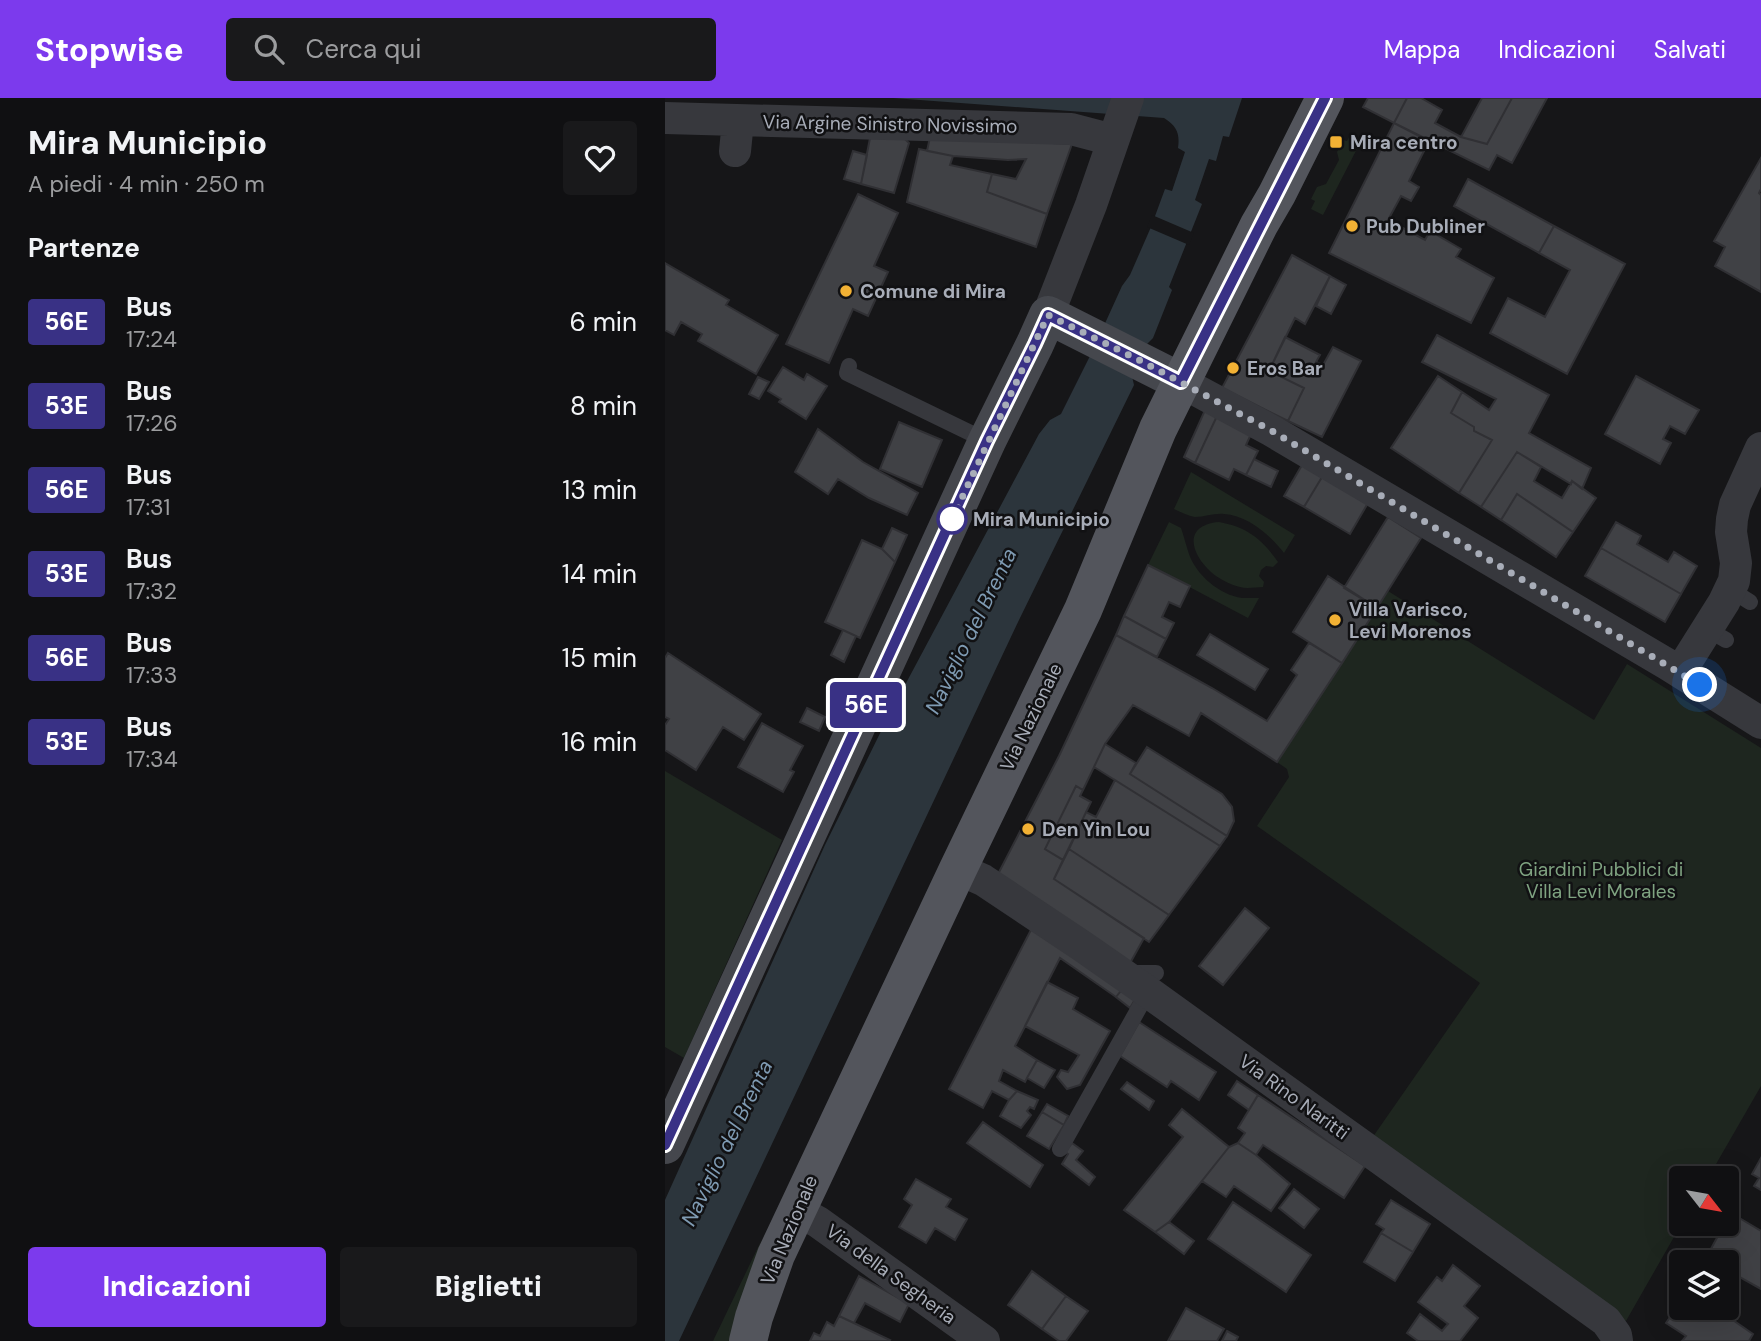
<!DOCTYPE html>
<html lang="it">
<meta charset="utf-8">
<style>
body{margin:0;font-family:"DM Sans",sans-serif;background:#19191b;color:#f1f3f6;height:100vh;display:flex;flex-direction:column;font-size:26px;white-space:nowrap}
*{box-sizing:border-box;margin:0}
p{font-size:23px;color:#9c9d9f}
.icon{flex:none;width:38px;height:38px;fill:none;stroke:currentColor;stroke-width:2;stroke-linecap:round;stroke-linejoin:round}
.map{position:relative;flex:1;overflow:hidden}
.drawer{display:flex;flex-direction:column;background:#101012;width:665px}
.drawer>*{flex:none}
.badge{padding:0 14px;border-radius:5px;font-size:24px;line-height:46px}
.needle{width:46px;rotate:121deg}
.fabs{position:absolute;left:1004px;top:1068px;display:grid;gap:14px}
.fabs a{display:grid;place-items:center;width:70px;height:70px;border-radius:7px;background:#101012;box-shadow:0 7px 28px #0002,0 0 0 2px #303032;font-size:35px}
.you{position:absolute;width:35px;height:35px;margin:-18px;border:5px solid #fff;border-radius:50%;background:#1a73e8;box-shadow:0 0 0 10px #1a73e833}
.map>.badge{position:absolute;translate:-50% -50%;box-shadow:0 0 0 4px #fff}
h2{padding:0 28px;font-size:26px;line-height:63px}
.round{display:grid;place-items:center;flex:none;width:74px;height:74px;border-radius:7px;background:#19191b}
.headline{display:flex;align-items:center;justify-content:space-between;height:119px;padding:0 28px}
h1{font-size:33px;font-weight:800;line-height:52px}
.cta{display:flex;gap:14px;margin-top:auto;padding:14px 28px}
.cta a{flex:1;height:80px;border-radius:7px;background:#7c3aed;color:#fff;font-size:28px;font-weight:800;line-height:80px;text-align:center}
.cta a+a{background:#19191b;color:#f1f3f6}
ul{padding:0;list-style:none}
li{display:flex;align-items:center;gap:21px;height:84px;padding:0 28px}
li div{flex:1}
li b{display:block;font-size:26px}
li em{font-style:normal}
li .badge{min-width:77px;font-weight:700;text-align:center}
header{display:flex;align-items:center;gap:42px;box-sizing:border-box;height:98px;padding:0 35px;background:#7c3aed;color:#fff}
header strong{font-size:33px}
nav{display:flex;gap:38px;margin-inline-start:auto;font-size:24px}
.search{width:490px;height:63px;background:#19191b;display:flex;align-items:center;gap:18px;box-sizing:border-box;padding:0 24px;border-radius:7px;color:#9c9d9f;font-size:26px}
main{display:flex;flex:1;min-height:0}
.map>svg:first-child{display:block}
.green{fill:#1e261f}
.water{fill:#2c353c}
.pier{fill:#161618}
.building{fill:#404145;stroke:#303034;stroke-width:2}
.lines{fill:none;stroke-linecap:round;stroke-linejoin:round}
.lane{stroke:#37383d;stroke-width:16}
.street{stroke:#37383d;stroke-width:32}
.secondary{stroke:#45474d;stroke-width:38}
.primary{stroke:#53555c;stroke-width:38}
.line-casing{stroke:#fff;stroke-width:16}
.line{stroke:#393185;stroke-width:10}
.walk{stroke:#a8adb8;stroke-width:7;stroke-dasharray:0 12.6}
.poi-dot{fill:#f2b134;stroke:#111113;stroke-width:2.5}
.stop-dot{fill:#fff;stroke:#393185;stroke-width:3.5}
.labels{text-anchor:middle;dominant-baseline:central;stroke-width:5;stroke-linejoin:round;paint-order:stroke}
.street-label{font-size:19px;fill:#a8adb8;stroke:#111113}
.poi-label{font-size:19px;font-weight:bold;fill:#a8adb8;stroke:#111113;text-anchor:start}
.stop-label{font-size:19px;font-weight:bold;fill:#a8adb8;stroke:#111113;text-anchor:start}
.park-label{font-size:19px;fill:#7fa381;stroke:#111113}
.water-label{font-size:21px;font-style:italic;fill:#7f9bb3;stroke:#111113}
</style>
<header>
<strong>Stopwise</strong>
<div class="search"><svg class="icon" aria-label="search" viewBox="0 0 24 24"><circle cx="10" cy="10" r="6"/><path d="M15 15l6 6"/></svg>Cerca qui</div>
<nav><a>Mappa</a><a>Indicazioni</a><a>Salvati</a></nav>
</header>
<main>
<section class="drawer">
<div class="headline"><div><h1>Mira Municipio</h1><p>A piedi · 4 min · 250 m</p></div><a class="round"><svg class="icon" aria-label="heart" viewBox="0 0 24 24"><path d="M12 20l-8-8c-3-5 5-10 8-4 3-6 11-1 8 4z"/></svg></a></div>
<h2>Partenze</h2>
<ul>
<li><span class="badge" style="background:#393185;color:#fff">56E</span><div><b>Bus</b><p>17:24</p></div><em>6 min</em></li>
<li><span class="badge" style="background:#393185;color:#fff">53E</span><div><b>Bus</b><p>17:26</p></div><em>8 min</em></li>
<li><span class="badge" style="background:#393185;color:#fff">56E</span><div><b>Bus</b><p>17:31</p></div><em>13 min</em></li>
<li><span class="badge" style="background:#393185;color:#fff">53E</span><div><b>Bus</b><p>17:32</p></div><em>14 min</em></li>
<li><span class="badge" style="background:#393185;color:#fff">56E</span><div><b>Bus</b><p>17:33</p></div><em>15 min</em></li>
<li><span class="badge" style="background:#393185;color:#fff">53E</span><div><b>Bus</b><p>17:34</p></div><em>16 min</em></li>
</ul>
<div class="cta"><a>Indicazioni</a><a>Biglietti</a></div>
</section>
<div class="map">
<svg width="1096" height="1243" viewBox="0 0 1096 1243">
<rect width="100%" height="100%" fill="#161618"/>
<path class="green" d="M685 37 696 43 658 117 646 111 650 103 646 101 652 89 661 86 674 62 672 54 678 42 682 43Z
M526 374 630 437 619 455C605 437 582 417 559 416 549 415 540 419 530 419 523 418 516 414 509 411Z
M504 424 516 430C519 439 521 447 524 456 531 477 555 497 577 500 583 500 589 500 594 500L583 520 483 467Z
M554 424C582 429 597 441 613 464L608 469 601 468 596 472 594 478 599 484 598 489C591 489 582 491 575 489 566 487 552 480 546 474 525 455 518 427 554 424Z
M723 493 929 622 962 566 1096 650V988L1043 1080H1017V1125L961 1223 705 1043 815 885 592 728 624 679 622 671 612 664Z
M0 673 117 742 19 960 0 949Z
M96 1143 64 1243H48Z"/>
<path class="water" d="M228 0H577L564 39 558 38 551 63 544 61 530 102 537 106 504 189 507 192 488 240 481 247 466 274 469 287 354 522 14 1243H0V1102L160 747 224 617 374 336 385 322 396 316 427 254 457 188 465 177 486 129 500 91 507 93 520 54 513 50C515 36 512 28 499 20Z"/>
<path class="pier" d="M487 117 529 135 524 147 482 129Z"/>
<path class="building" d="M703 0H742L729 25 698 9Z
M742 0H756L777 12 770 25 796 39 822 46 847 0H882L847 65 832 57 824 72 729 25Z
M817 0H847L822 46 796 39Z
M729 25 764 43 744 83 754 89 746 103 736 98 723 122 760 142 765 133 796 151 791 159 829 180 806 225 664 155Z
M265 39 407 46 382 116 322 94 327 76 351 81 361 61 343 62 288 58 262 53Z
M205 40 240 41 244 45 229 95 196 86Z
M254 51 288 58 285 67 327 76 322 94 382 116 371 149 242 104Z
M188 53 202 57 196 86 179 81Z
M1096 60V91L1094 95 1096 97V194L1050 168 1060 149 1049 143Z
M803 81 889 128 874 155 789 108Z
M193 96 233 115 209 168 223 174 203 218 188 211 164 265 121 246Z
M889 128 960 166 902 276 825 235 843 200 880 219 905 172 874 155Z
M627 157 665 178 640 226 630 220 604 273 639 290 623 323 557 290Z
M0 165 64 202 61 207 113 237 91 276 33 243 37 236 16 224 9 237 0 232Z
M665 178 681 187 666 216 651 208Z
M772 237 884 297 864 335 926 370 917 391 907 383 906 386 852 354 816 409 794 395 827 342 809 333V329L786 315 797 294 824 312 831 301 757 264Z
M620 239 655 257 651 264 658 267 668 249 696 263 657 339 623 323 639 290 604 273Z
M118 269 139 282 142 276 162 288 141 321 114 304 116 301 103 293Z
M773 278 797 294 786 315 809 329V333L827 342 794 395 726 350Z
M971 278 1034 312 1020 336 1005 328 998 341 1006 345 995 366 940 336Z
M93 279 104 284 94 301 84 296Z
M540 312 552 318 530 365 519 359Z
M552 318 587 334 581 347 593 353 581 377 569 371 564 382 530 365Z
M234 324 277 342 257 389 215 371Z
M153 331 198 364 253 395 242 417 204 400 173 381 163 396 130 374Z
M852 354 876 369 869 383 897 400 907 383 931 400 908 434 852 396 836 422 816 409Z
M589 361 613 373 606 389 581 377Z
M637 367 657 379 639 409 619 398Z
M657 379 703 405 685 436 639 409Z
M852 396 908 434 891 459 836 422Z
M723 419 756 440 712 510 679 490Z
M951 424 976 438 972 446 1003 464 1009 454 1032 468 1016 496 936 450Z
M227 430 242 437 230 464 217 451Z
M197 442 217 451 230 464 195 540 160 524Z
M936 450 1016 496 1000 524 920 478Z
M483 467 525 488 515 509 504 504 497 519 509 525 501 541 459 518Z
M663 478 712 510 677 565 628 534Z
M459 518 501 541 492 559 451 537Z
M178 532 191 538 179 564 166 557Z
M545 536 603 571 590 592 532 557Z
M451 537 547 590 602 623 632 577 626 572 644 545 677 565 612 664 536 615 524 638 468 607 440 646 418 692 411 688 380 751 398 762 389 781 479 840 464 867 331 780 394 658Z
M3 555 96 616 79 642 58 629 31 672 0 652V627L4 621 0 619V560Z
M142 610 160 619 154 633 135 624Z
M97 625 138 648 125 672 129 674 118 694 73 669Z
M440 646 471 665 465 676 562 738 555 748 429 669Z
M482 649 557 696 567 709 569 723 562 738 465 676Z
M450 682 555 748 504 817 404 751 421 714 431 719Z
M411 688 418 692 415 698 426 704 398 762 380 751Z
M404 751 504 817 484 844 389 781Z
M580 810 604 830 558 887 534 868Z
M369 826 459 889 451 899 395 860 350 948 372 962 362 980 360 984 338 972 334 983 352 993 344 1002 327 993 318 1010 284 991Z
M382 884 413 900 408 911 445 933 415 987 402 991 392 979 396 972 403 974 414 957 360 928Z
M459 889 472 898 465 910 451 899Z
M474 924 551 974 534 1002 506 983 502 989 455 958Z
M372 962 390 972 379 990 362 980Z
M572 983 593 997 584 1012 563 997Z
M462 984 489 1003 484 1012 456 991Z
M352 993 373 1002 369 1011 365 1009 362 1013 366 1017 356 1030 335 1018 344 1002Z
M593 997 700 1068 679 1100 598 1047 591 1057 573 1045 580 1035 573 1030Z
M382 1006 403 1018 399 1027 377 1014Z
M517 1011 564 1049 504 1124 490 1134 459 1112 518 1039 504 1027Z
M377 1014 399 1027 384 1051 362 1038Z
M318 1024 378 1067 365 1089 302 1045Z
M407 1045 418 1053 411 1062 430 1079 424 1087 397 1066 403 1056 400 1054Z
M573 1045 591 1057 625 1086 606 1113 569 1088 561 1099 537 1083 564 1049Z
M1096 1060V1092L1089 1088 1094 1080 1087 1076Z
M251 1081 286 1101 281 1109 302 1121 290 1142 270 1130 261 1145 234 1129 247 1107 239 1101Z
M629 1091 654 1111 639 1130 614 1110Z
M726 1102 765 1126 748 1154 716 1135 719 1131 711 1126Z
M568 1104 646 1157 621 1194 543 1141Z
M1066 1115 1096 1133V1191L1062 1172V1164H1047L1041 1160 1060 1125H1062Z
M504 1124 529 1143 519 1156 490 1134Z
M716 1135 748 1154 730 1183 699 1164Z
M788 1167 815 1188 799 1208 813 1220 795 1243H753L742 1235 755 1216 777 1233 783 1226 753 1204 772 1179 777 1183Z
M367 1173 401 1198 377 1231 343 1207Z
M194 1178 244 1206 235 1224 200 1205 189 1225 174 1218Z
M401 1198 423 1213 401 1243H394L377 1231Z
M1017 1202V1209H1062L1070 1214 1065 1220 1088 1236 1084 1243H1017L1021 1238 1001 1225Z
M521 1210 559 1231 552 1243H503Z
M174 1218 225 1242 224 1243H145L149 1235 155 1238 162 1224 169 1228Z
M562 1233 573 1239 571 1243H557Z"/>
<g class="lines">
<path class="lane" d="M184 268 182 275 322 343
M1066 492 1085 504
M1042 531 1061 542
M466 880 469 875H491
M395 1051 483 894"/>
<path class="street" d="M0 20 406 31 448 42
M70 53 73 23
M383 217 426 107 463 0
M516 284 607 333 1002 566 1096 625
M1015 574 1059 504 1069 483 1071 465 1066 434 1067 421 1070 407 1096 350
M293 771 318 782 417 848 483 894 941 1223 951 1237 952 1243
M131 1112 153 1124 319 1243"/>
<path class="secondary" d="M0 1047 322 343 370 246 383 217 516 284"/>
<path class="primary" d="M83 1243 89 1219 111 1157 293 771 418 512 493 331 594 127 612 96 660 0"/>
</g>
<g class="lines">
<defs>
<path id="line" d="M0 1047 322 343 370 246 383 217 516 284 660 0"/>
</defs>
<use href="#line" class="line-casing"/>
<use href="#line" class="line"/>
<path class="walk" d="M287 421 383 217 478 264 607 333 1035 587"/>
</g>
<g class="poi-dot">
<rect x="664" y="37" width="14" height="14" rx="3.5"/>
<circle cx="687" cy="128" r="7"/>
<circle cx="181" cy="193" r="7"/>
<circle cx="568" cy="270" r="7"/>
<circle cx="670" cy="522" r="7"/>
<circle cx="363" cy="731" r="7"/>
</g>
<circle class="stop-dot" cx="287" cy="421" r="14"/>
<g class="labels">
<g class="street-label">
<text transform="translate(225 26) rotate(1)">Via Argine Sinistro Novissimo</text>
<text transform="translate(366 619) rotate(-64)">Via Nazionale</text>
<text transform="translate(629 999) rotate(36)">Via Rino Naritti</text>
<text transform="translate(124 1132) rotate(-67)">Via Nazionale</text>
<text transform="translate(226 1176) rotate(36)">Via della Segheria</text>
</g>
<g class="poi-label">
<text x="685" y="44">Mira centro</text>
<text x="701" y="128">Pub Dubliner</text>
<text x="195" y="193">Comune di Mira</text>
<text x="582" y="270">Eros Bar</text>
<text x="684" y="511">Villa Varisco,<tspan x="684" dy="22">Levi Morenos</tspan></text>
<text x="377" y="731">Den Yin Lou</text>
</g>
<g class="stop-label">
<text x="308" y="421">Mira Municipio</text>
</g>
<g class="park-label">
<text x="936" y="771">Giardini Pubblici di<tspan x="936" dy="22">Villa Levi Morales</tspan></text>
</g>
<g class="water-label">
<text transform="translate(306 533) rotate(-64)">Naviglio del Brenta</text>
<text transform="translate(62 1045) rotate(-64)">Naviglio del Brenta</text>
</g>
</g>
</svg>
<div class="fabs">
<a><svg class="needle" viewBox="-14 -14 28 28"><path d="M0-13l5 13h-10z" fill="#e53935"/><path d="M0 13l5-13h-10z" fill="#9c9d9f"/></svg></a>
<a><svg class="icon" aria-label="layers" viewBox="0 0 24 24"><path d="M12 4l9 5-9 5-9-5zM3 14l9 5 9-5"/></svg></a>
</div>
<div class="you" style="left:1035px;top:587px"></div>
<b class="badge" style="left:201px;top:607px;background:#393185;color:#fff">56E</b>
</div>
</main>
